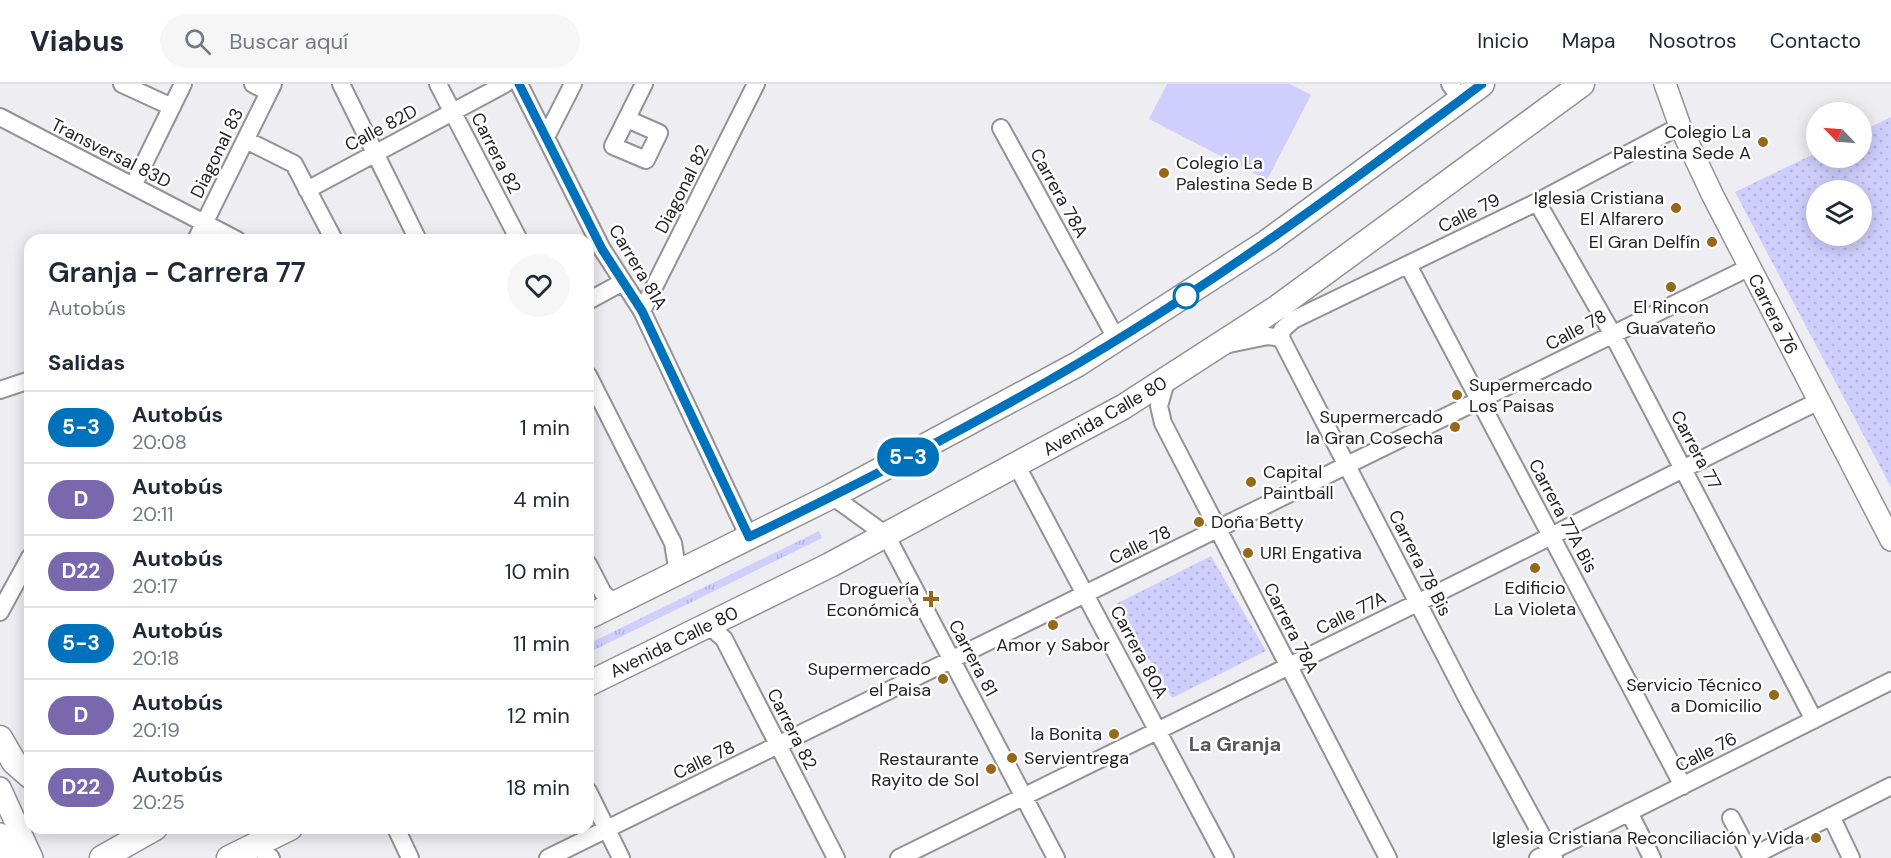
<!DOCTYPE html>
<html lang="es">
<meta charset="utf-8">
<style>
body{margin:0;font-family:"DM Sans",sans-serif;background:#f6f6f7;color:#1f2937;height:100vh;display:flex;flex-direction:column;font-size:22px;white-space:nowrap}
*{box-sizing:border-box;margin:0}
p{font-size:20px;color:#747a83}
.icon{flex:none;width:33px;height:33px;fill:none;stroke:currentColor;stroke-width:2;stroke-linecap:round;stroke-linejoin:round}
.map{position:relative;flex:1;overflow:hidden}
.drawer{position:absolute;left:24px;top:150px;width:570px;height:600px;display:flex;flex-direction:column;background:#fff;border-radius:18px;box-shadow:0 3px 15px #0003}
.drawer>*{flex:none}
.badge{padding:0 12px;border-radius:20px;font-size:21px;line-height:39px}
.needle{width:39px;rotate:295deg}
.controls{position:absolute;left:1806px;top:18px;display:grid;gap:12px}
.controls a{display:grid;place-items:center;width:66px;height:66px;border-radius:50%;background:#fff;box-shadow:0 3px 15px #0003;font-size:30px}
.map>.badge{position:absolute;translate:-50% -50%;box-shadow:0 0 0 3px #fff}
h2{padding:0 24px;font-size:22px;line-height:54px}
.round{display:grid;place-items:center;flex:none;width:63px;height:63px;border-radius:32px;background:#f6f6f7}
.headline{display:flex;align-items:center;justify-content:space-between;height:102px;padding:0 24px}
h1{font-size:28px;font-weight:600;line-height:45px}
ul{padding:0;list-style:none}
li{display:flex;align-items:center;gap:18px;height:72px;padding:0 24px;border-top:2px solid #e0e1e3}
li div{flex:1}
li b{display:block;font-size:22px}
li em{font-style:normal}
li .badge{min-width:66px;font-weight:700;text-align:center}
header{display:flex;align-items:center;gap:36px;box-sizing:border-box;height:84px;padding:0 30px;background:#fff;border-bottom:2px solid #e0e1e3}
header strong{font-size:28px}
nav{display:flex;gap:33px;margin-inline-start:auto;font-size:21px}
.search{width:420px;height:54px;background:#f6f6f7;display:flex;align-items:center;gap:15px;box-sizing:border-box;padding:0 21px;border-radius:33px;color:#747a83;font-size:22px}
.map>svg:first-child{display:block}
.grass{fill:url(#grass-tufts)}
.park{fill:url(#park-dots);fill-rule:evenodd}
.pitch{fill:#cfcefd}
.lines{fill:none;stroke-linecap:round;stroke-linejoin:round}
.minor-casing{stroke:#939397;stroke-width:20}
.major-casing{stroke:#939397;stroke-width:24}
.highway-casing{stroke:#939397;stroke-width:27}
.minor{stroke:#fff;stroke-width:16}
.major{stroke:#fff;stroke-width:21}
.highway{stroke:#fff;stroke-width:24}
.line-casing{stroke:#fff;stroke-width:14}
.line{stroke:#0072bc;stroke-width:9}
.poi-dot{fill:#966817;stroke:#fff;stroke-width:2}
.stop-dot{fill:#fff;stroke:#0072bc;stroke-width:3}
.labels{text-anchor:middle;dominant-baseline:central;stroke-width:5;stroke-linejoin:round;paint-order:stroke}
.street-label{font-size:18px;fill:#232325;stroke:#fff}
.poi-label{font-size:18px;fill:#232325;stroke:#fff;text-anchor:end}
.neighbourhood-label{font-size:20px;font-weight:bold;fill:#57575b;stroke:#fff}
</style>
<header>
<strong>Viabus</strong>
<div class="search"><svg class="icon" aria-label="search" viewBox="0 0 24 24"><circle cx="10" cy="10" r="6"/><path d="M15 15l6 6"/></svg>Buscar aquí</div>
<nav><a>Inicio</a><a>Mapa</a><a>Nosotros</a><a>Contacto</a></nav>
</header>
<div class="map">
<svg width="1891" height="774" viewBox="0 0 1891 774">
<defs>
<pattern id="grass-tufts" width="24" height="20" patternUnits="userSpaceOnUse" patternTransform="scale(1.5)"><rect width="24" height="20" fill="#cfcefd"/><path d="M3 7l-1-3M5 7V3M7 7l1-3M15 17l-1-3M17 17v-4M19 17l1-3" fill="none" stroke="#b1b1d9"/></pattern>
<pattern id="park-dots" width="8" height="8" patternUnits="userSpaceOnUse" patternTransform="scale(1.5)"><rect width="8" height="8" fill="#cfcefd"/><path d="M2 2h.1M6 6h.1" fill="none" stroke="#b1b1d9" stroke-width="1.8" stroke-linecap="round"/></pattern>
</defs>
<rect width="100%" height="100%" fill="#ededf2"/>
<path class="grass" d="M819 447 822 454 588 569V560Z"/>
<path class="park" d="M1891 33V403L1735 108 1816 69V74H1862V47ZM1816 106H1862V152H1816Z
M1211 472 1266 567 1172 614 1116 520Z"/>
<path class="pitch" d="M1167 0H1290L1311 11 1267 96 1149 35Z"/>
<g class="lines">
<defs>
<path id="minor" d="M122 0 172 23
M253 0 269 8
M341 0 418 156
M438 0 519 156
M519 0 602 165 642 227 749 453
M1450 0 1461 15
M0 33 237 156
M627 35 659 49 646 76 613 62 644 0
M1001 44 1117 256
M546 53 573 0
M246 56 294 80 334 156
M133 102 183 0
M307 106 505 0
M1537 118 1612 249 1814 636
M196 156 273 0
M1408 181 1683 702
M588 217 623 198
M642 227 756 0
M1281 254 1282 246 1293 236 1537 118 1680 42
M1224 261 1268 252 1281 254 1467 614 1554 774
M588 291 673 459 678 489
M1166 297 1159 322 1163 339 1388 774
M0 306 30 296
M1017 382 1225 774
M832 412 886 451 1056 774
M588 480 603 509 615 520
M0 528 30 473
M704 544 715 547 724 555 836 774
M588 707 621 774
M1629 728 1652 774
M1831 732 1851 774
M1731 734 1752 774
M396 744 410 774
M255 761 271 774
M1751 773 1891 702
M548 774 1750 183
M899 774C1072 688 1245 604 1417 519 1552 453 1684 383 1819 317
M1538 774 1891 597"/>
<path id="major" d="M1665 0 1680 42 1712 110 1891 456
M0 704 32 774
M0 750 11 774"/>
<path id="highway" d="M588 533 832 412 1078 280 1267 158 1482 0
M588 600 830 481 1123 323 1278 223 1582 0
M0 654 14 678 30 692
M102 774 155 744
M229 774 290 744"/>
</defs>
<use href="#minor" class="minor-casing"/>
<use href="#major" class="major-casing"/>
<use href="#highway" class="highway-casing"/>
<use href="#minor" class="minor"/>
<use href="#major" class="major"/>
<use href="#highway" class="highway"/>
</g>
<g class="lines">
<defs>
<path id="line" d="M519 0 602 165 642 227 749 453C880 390 1010 323 1133 246 1254 171 1368 85 1482 0"/>
</defs>
<use href="#line" class="line-casing"/>
<use href="#line" class="line"/>
</g>
<g class="poi-dot">
<circle cx="1763" cy="58" r="6"/>
<circle cx="1164" cy="89" r="6"/>
<circle cx="1676" cy="124" r="6"/>
<circle cx="1712" cy="158" r="6"/>
<circle cx="1671" cy="203" r="6"/>
<circle cx="1457" cy="311" r="6"/>
<circle cx="1455" cy="343" r="6"/>
<circle cx="1251" cy="398" r="6"/>
<circle cx="1199" cy="438" r="6"/>
<circle cx="1248" cy="469" r="6"/>
<circle cx="1535" cy="484" r="6"/>
<path d="M928 506h6v6h6v6h-6v6h-6v-6h-6v-6h6z"/>
<circle cx="1053" cy="541" r="6"/>
<circle cx="943" cy="595" r="6"/>
<circle cx="1774" cy="611" r="6"/>
<circle cx="1114" cy="650" r="6"/>
<circle cx="1012" cy="674" r="6"/>
<circle cx="991" cy="685" r="6"/>
<circle cx="1816" cy="754" r="6"/>
</g>
<circle class="stop-dot" cx="1186" cy="212" r="12"/>
<g class="labels">
<g class="street-label">
<text transform="translate(381 44) rotate(-28)">Calle 82D</text>
<text transform="translate(111 69) rotate(27)">Transversal 83D</text>
<text transform="translate(217 69) rotate(-64)">Diagonal 83</text>
<text transform="translate(496 69) rotate(63)">Carrera 82</text>
<text transform="translate(682 105) rotate(-63)">Diagonal 82</text>
<text transform="translate(1059 109) rotate(61)">Carrera 78A</text>
<text transform="translate(1469 129) rotate(-26)">Calle 79</text>
<text transform="translate(638 183) rotate(59)">Carrera 81A</text>
<text transform="translate(1773 230) rotate(63)">Carrera 76</text>
<text transform="translate(1576 246) rotate(-28)">Calle 78</text>
<text transform="translate(1105 332) rotate(-30)">Avenida Calle 80</text>
<text transform="translate(1696 366) rotate(62)">Carrera 77</text>
<text transform="translate(1563 432) rotate(62)">Carrera 77A Bis</text>
<text transform="translate(1140 461) rotate(-26)">Calle 78</text>
<text transform="translate(1420 479) rotate(63)">Carrera 78 Bis</text>
<text transform="translate(1351 529) rotate(-26)">Calle 77A</text>
<text transform="translate(1291 544) rotate(63)">Carrera 78A</text>
<text transform="translate(674 558) rotate(-26)">Avenida Calle 80</text>
<text transform="translate(1139 568) rotate(62)">Carrera 80A</text>
<text transform="translate(973 574) rotate(62)">Carrera 81</text>
<text transform="translate(792 645) rotate(63)">Carrera 82</text>
<text transform="translate(1706 668) rotate(-27)">Calle 76</text>
<text transform="translate(704 676) rotate(-26)">Calle 78</text>
</g>
<g class="poi-label">
<text x="1751" y="48">Colegio La<tspan x="1751" dy="21">Palestina Sede A</tspan></text>
<text x="1176" y="79" text-anchor="start">Colegio La<tspan x="1176" dy="21">Palestina Sede B</tspan></text>
<text x="1664" y="114">Iglesia Cristiana<tspan x="1664" dy="21">El Alfarero</tspan></text>
<text x="1700" y="158">El Gran Delfín</text>
<text x="1671" y="223" text-anchor="middle">El Rincon<tspan x="1671" dy="21">Guavateño</tspan></text>
<text x="1469" y="301" text-anchor="start">Supermercado<tspan x="1469" dy="21">Los Paisas</tspan></text>
<text x="1443" y="333">Supermercado<tspan x="1443" dy="21">la Gran Cosecha</tspan></text>
<text x="1263" y="388" text-anchor="start">Capital<tspan x="1263" dy="21">Paintball</tspan></text>
<text x="1211" y="438" text-anchor="start">Doña Betty</text>
<text x="1260" y="469" text-anchor="start">URI Engativa</text>
<text x="1535" y="504" text-anchor="middle">Edificio<tspan x="1535" dy="21">La Violeta</tspan></text>
<text x="919" y="505">Droguería<tspan x="919" dy="21">Económicá</tspan></text>
<text x="1053" y="561" text-anchor="middle">Amor y Sabor</text>
<text x="931" y="585">Supermercado<tspan x="931" dy="21">el Paisa</tspan></text>
<text x="1762" y="601">Servicio Técnico<tspan x="1762" dy="21">a Domicilio</tspan></text>
<text x="1102" y="650">la Bonita</text>
<text x="1024" y="674" text-anchor="start">Servientrega</text>
<text x="979" y="675">Restaurante<tspan x="979" dy="21">Rayito de Sol</tspan></text>
<text x="1804" y="754">Iglesia Cristiana Reconciliación y Vida</text>
</g>
<g class="neighbourhood-label">
<text x="1235" y="660">La Granja</text>
</g>
</g>
</svg>
<div class="controls">
<a><svg class="needle" viewBox="-14 -14 28 28"><path d="M0-13l5 13h-10z" fill="#e53935"/><path d="M0 13l5-13h-10z" fill="#747a83"/></svg></a>
<a><svg class="icon" aria-label="layers" viewBox="0 0 24 24"><path d="M12 4l9 5-9 5-9-5zM3 14l9 5 9-5"/></svg></a>
</div>
<b class="badge" style="left:908px;top:373px;background:#0072bc;color:#fff">5-3</b>
<section class="drawer">
<div class="headline"><div><h1>Granja - Carrera 77</h1><p>Autobús</p></div><a class="round"><svg class="icon" aria-label="heart" viewBox="0 0 24 24"><path d="M12 20l-8-8c-3-5 5-10 8-4 3-6 11-1 8 4z"/></svg></a></div>
<h2>Salidas</h2>
<ul>
<li><span class="badge" style="background:#0072bc;color:#fff">5-3</span><div><b>Autobús</b><p>20:08</p></div><em>1 min</em></li>
<li><span class="badge" style="background:#7968ae;color:#fff">D</span><div><b>Autobús</b><p>20:11</p></div><em>4 min</em></li>
<li><span class="badge" style="background:#7968ae;color:#fff">D22</span><div><b>Autobús</b><p>20:17</p></div><em>10 min</em></li>
<li><span class="badge" style="background:#0072bc;color:#fff">5-3</span><div><b>Autobús</b><p>20:18</p></div><em>11 min</em></li>
<li><span class="badge" style="background:#7968ae;color:#fff">D</span><div><b>Autobús</b><p>20:19</p></div><em>12 min</em></li>
<li><span class="badge" style="background:#7968ae;color:#fff">D22</span><div><b>Autobús</b><p>20:25</p></div><em>18 min</em></li>
</ul>
</section>
</div>
